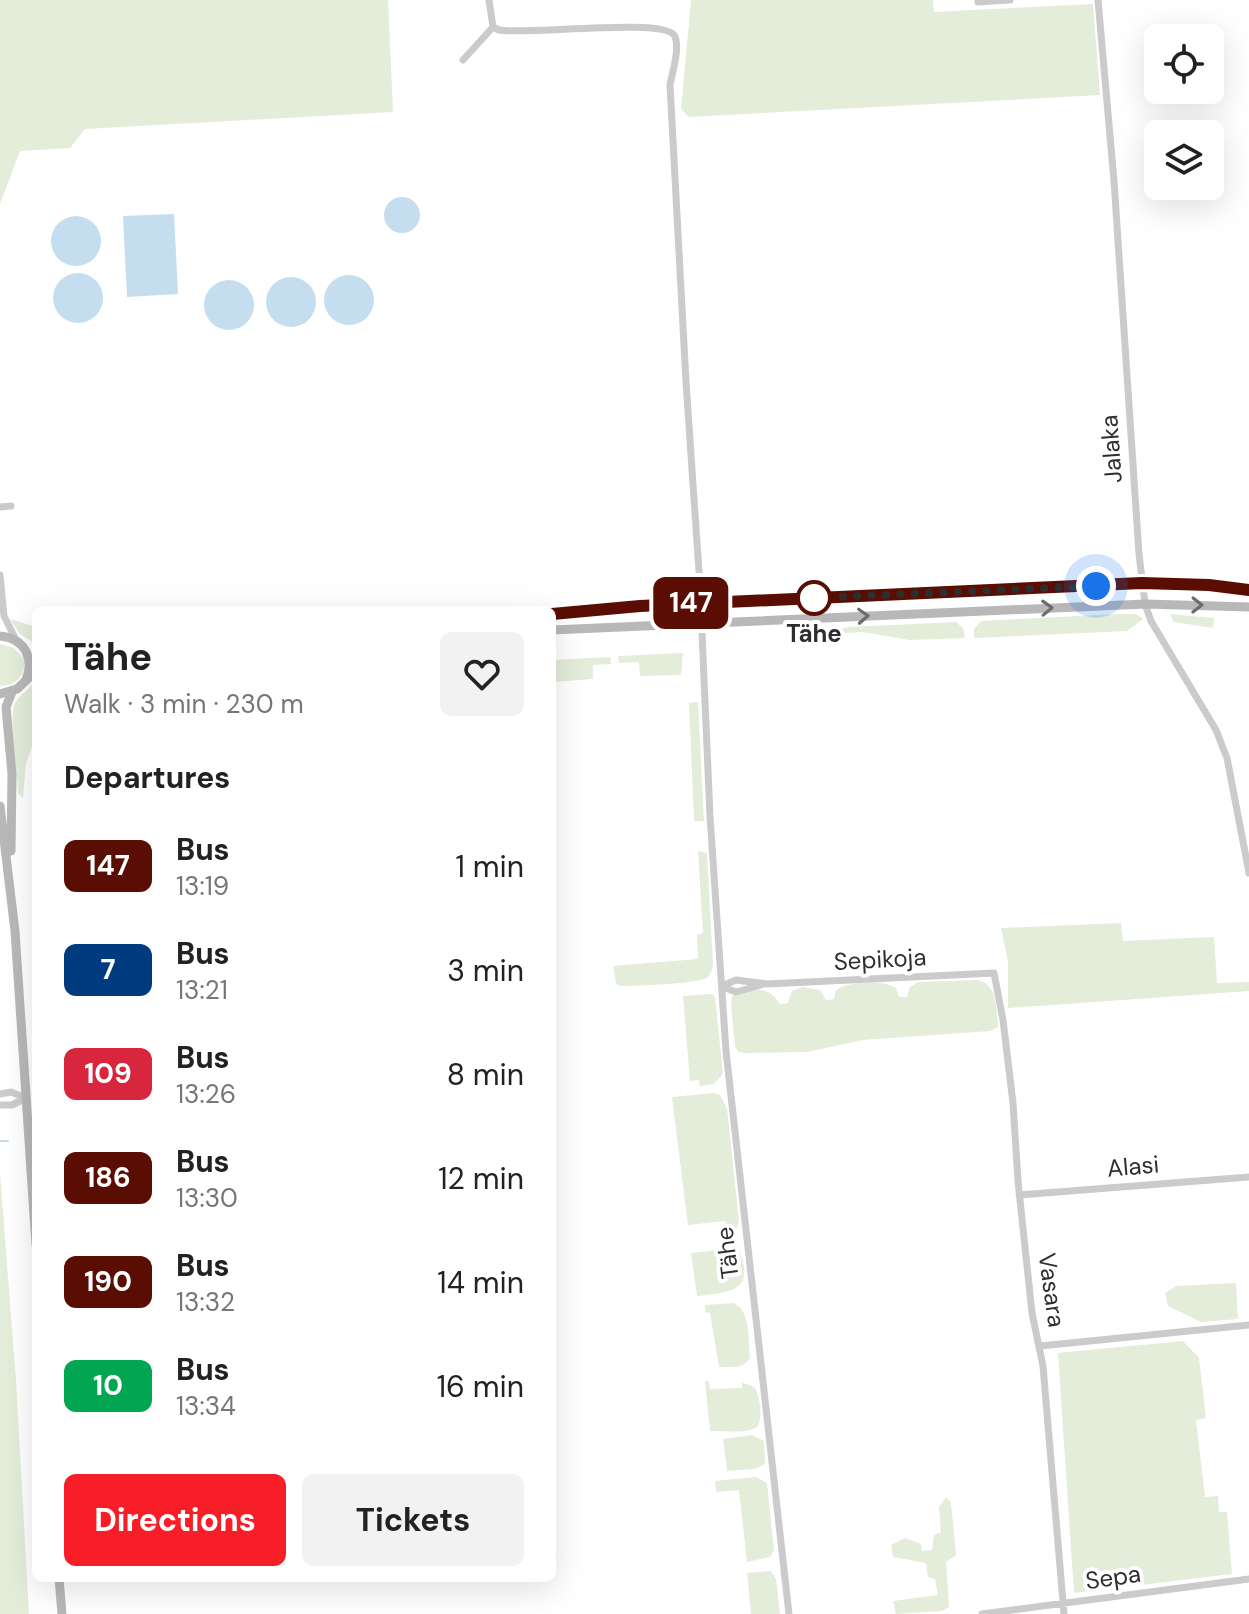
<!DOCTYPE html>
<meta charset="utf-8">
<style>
body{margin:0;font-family:"DM Sans",sans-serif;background:#f2f2f2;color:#222;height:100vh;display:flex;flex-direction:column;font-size:30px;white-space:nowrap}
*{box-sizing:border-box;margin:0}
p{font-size:26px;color:#767676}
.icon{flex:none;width:44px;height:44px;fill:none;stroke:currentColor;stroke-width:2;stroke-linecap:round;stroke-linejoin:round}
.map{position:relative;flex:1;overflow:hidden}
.drawer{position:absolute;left:32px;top:606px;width:524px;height:976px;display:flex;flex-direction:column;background:#fff;border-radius:12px;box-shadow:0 8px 32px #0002}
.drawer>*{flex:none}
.badge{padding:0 16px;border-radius:12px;font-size:28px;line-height:52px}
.tools{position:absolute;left:1144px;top:24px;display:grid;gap:16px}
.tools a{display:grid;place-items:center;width:80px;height:80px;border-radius:12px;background:#fff;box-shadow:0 8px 32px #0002;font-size:40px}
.you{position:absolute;width:40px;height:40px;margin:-20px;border:6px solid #fff;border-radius:50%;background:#1a73e8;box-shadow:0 0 0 12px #1a73e833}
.map>.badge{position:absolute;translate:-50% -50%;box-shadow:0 0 0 4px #fff}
h2{padding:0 32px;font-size:30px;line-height:72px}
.round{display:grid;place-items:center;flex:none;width:84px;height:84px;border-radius:12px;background:#f2f2f2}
.summary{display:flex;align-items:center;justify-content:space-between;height:136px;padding:0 32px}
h1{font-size:38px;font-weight:700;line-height:60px}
.action{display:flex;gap:16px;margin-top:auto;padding:16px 32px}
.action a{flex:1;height:92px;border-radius:12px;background:#f71e27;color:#fff;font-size:32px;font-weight:700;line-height:92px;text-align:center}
.action a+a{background:#f2f2f2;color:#222}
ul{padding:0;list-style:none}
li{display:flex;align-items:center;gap:24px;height:104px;padding:0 32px}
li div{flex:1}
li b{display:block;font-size:30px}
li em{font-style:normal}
li .badge{min-width:88px;font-weight:700;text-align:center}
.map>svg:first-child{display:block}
.green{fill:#e3edda}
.water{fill:#c4ddef}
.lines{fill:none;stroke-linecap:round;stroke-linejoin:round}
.stream{stroke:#c4ddef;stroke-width:2}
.minor{stroke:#cbcbcb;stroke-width:7}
.secondary{stroke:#b8b8b8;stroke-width:9}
.oneway{stroke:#6c6c6c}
.line-casing{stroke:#fff;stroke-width:18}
.line{stroke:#5a0e03;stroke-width:12}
.walk{stroke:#2e2e2e;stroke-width:8;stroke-dasharray:0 14.4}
.stop-dot{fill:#fff;stroke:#5a0e03;stroke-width:4}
.labels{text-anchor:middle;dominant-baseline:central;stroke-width:8;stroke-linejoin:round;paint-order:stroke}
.street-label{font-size:24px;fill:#2e2e2e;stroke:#fff}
.stop-label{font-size:24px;font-weight:bold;fill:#2e2e2e;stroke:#fff}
</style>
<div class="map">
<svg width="1249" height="1614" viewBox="0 0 1249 1614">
<rect width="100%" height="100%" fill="#fff"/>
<path class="green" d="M0 0H388L393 112 85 129 70 148 20 151 0 204Z
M691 0H933L934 12 1093 4 1100 95 689 117 681 109Z
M1118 614H1136L1143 619 1127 631 974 638V629L981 621Z
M1170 614 1214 618 1213 628 1174 622Z
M10 619 36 627V644L20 634Z
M956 622 963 628 965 638 909 640 863 632 831 634 830 631 849 627Z
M0 644 14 648 25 660C25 675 16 686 0 686Z
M683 653 681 675 640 676 639 662 619 663 618 656Z
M610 657 611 664 593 665V679L552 682V660Z
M36 679V736L26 763 23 798 18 793C18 773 8 718 15 703 20 694 31 689 36 679Z
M698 702 704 821H694L689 703Z
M698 851 707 853 713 965C712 970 711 974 708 977 700 984 635 986 621 986L616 984 613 966 698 959 697 935 703 933Z
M1121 923 1123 941 1214 937 1217 983 1249 982V991L1008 1008V961L1001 928Z
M978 980C997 985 996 1006 998 1024V1027L991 1031 863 1040 807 1052 747 1053 738 1052 735 1046 731 1005 732 996C752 989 768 984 780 1004L788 1003 792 991 803 987 820 990 826 1000 834 999 836 990C850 981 882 979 896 988L899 997H907L910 987 918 982Z
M712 994 715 997 723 1074 714 1084 700 1086 699 1080 690 1081 683 996Z
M714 1093 720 1095 727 1108 739 1222 736 1230 732 1232 726 1227 725 1221 688 1225 672 1097Z
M0 1173 16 1381 29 1614H0Z
M728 1242 737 1244C756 1291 736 1291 697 1296L691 1253 728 1249Z
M1236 1283 1238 1319 1201 1322 1168 1306 1165 1293 1176 1286Z
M734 1303C751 1312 748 1339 750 1357 745 1369 731 1367 719 1367L710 1313 705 1312V1305Z
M1183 1341 1199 1358 1206 1418 1196 1420 1205 1497 1218 1496 1219 1512H1227L1232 1574 1074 1593 1058 1353Z
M705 1381H709L710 1389 742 1388V1383C747 1384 751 1385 755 1388 760 1394 763 1421 757 1427 748 1434 722 1431 710 1431Z
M752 1435 764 1441 765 1464 755 1469 727 1471 723 1439Z
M756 1477 767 1483 774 1550 770 1557 747 1562 739 1490 716 1492 715 1481Z
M946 1497 951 1502 956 1555 946 1562 949 1607 942 1611 896 1614 893 1601 938 1595 935 1579 928 1577 926 1563 893 1557 891 1545 905 1538 921 1544 922 1551 932 1550 934 1535 941 1532 939 1507Z
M771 1571 776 1579 780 1614H751L747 1573Z"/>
<path class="water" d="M384 215a18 18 0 1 1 36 0a18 18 0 1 1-36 0Z
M174 214 178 294 127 297 123 216Z
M51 241a25 25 0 1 1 50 0a25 25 0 1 1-50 0Z
M53 298a25 25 0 1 1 50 0a25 25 0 1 1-50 0Z
M324 300a25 25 0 1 1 50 0a25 25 0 1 1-50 0Z
M266 302a25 25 0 1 1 50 0a25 25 0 1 1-50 0Z
M204 305a25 25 0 1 1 50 0a25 25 0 1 1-50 0Z"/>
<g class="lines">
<path class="stream" d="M0 1141H8"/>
<path class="minor" d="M489 0 493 27 499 30C528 35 662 18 674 35 681 46 672 73 670 85L686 382 700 586 710 816 726 1051 789 1614
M978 0V2L1010 0
M1098 0 1114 181 1139 554 1145 604 1151 621 1216 730 1227 758 1249 873
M463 60 493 27
M0 507 11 506
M0 575 4 616 16 640
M722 986 736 980 767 984 994 973 1003 1020 1013 1103 1018 1181 1032 1313 1043 1366 1064 1614
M723 987 736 992 761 985
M0 1094 11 1092 26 1098
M0 1105H12L26 1098
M1019 1195 1249 1177
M1040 1346 1249 1325
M982 1614 1249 1579"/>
<path class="secondary" d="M552 614 640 606 1142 583 1209 585 1249 590
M552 630 1145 604 1249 607
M0 636C24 638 35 658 26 680
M0 694 17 689 36 671
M0 806 15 931 36 1245
M11 851 12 774 6 707 12 692
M59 1578 62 1614"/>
</g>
<defs><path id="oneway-chevron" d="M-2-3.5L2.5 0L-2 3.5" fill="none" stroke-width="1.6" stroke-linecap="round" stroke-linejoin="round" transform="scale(2)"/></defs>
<g class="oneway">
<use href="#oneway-chevron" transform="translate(1197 605) rotate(1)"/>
<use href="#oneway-chevron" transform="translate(1047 608) rotate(-2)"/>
<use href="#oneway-chevron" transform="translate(863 616) rotate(-3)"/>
</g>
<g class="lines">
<defs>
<path id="line" d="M552 614 640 606 1142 583 1209 585 1249 590"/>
</defs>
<use href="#line" class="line-casing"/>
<use href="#line" class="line"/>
<path class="walk" d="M814 598 1096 586"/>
</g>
<circle class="stop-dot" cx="814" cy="598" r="16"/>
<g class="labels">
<g class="street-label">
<text transform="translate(1111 449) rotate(-94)">Jalaka</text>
<text transform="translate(880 959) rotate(-3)">Sepikoja</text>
<text transform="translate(1133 1166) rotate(-5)">Alasi</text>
<text transform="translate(727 1253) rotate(-97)">Tähe</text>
<text transform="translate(1052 1290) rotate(82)">Vasara</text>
<text transform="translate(1113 1577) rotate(-8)">Sepa</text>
</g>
<g class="stop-label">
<text x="814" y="633">Tähe</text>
</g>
</g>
</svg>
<div class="tools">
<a><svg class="icon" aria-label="locate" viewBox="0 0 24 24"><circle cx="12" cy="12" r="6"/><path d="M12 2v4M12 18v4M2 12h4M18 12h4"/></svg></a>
<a><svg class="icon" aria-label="layers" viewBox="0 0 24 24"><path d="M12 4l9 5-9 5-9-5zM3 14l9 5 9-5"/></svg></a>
</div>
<div class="you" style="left:1096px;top:586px"></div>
<b class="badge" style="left:691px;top:603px;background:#5a0e03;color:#fff">147</b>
<section class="drawer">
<div class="summary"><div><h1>Tähe</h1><p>Walk · 3 min · 230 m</p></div><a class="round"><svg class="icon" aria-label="heart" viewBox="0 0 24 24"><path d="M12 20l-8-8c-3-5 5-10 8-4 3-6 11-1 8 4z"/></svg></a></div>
<h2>Departures</h2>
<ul>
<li><span class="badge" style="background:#5a0e03;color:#fff">147</span><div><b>Bus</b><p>13:19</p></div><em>1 min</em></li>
<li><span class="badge" style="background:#003b80;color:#fff">7</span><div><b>Bus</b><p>13:21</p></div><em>3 min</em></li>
<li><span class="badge" style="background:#d7263d;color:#fff">109</span><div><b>Bus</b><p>13:26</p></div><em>8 min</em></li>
<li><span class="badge" style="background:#5a0e03;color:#fff">186</span><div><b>Bus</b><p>13:30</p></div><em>12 min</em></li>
<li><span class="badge" style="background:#5a0e03;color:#fff">190</span><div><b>Bus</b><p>13:32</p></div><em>14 min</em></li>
<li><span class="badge" style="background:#00a651;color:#fff">10</span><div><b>Bus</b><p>13:34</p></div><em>16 min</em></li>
</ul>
<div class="action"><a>Directions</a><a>Tickets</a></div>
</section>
</div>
